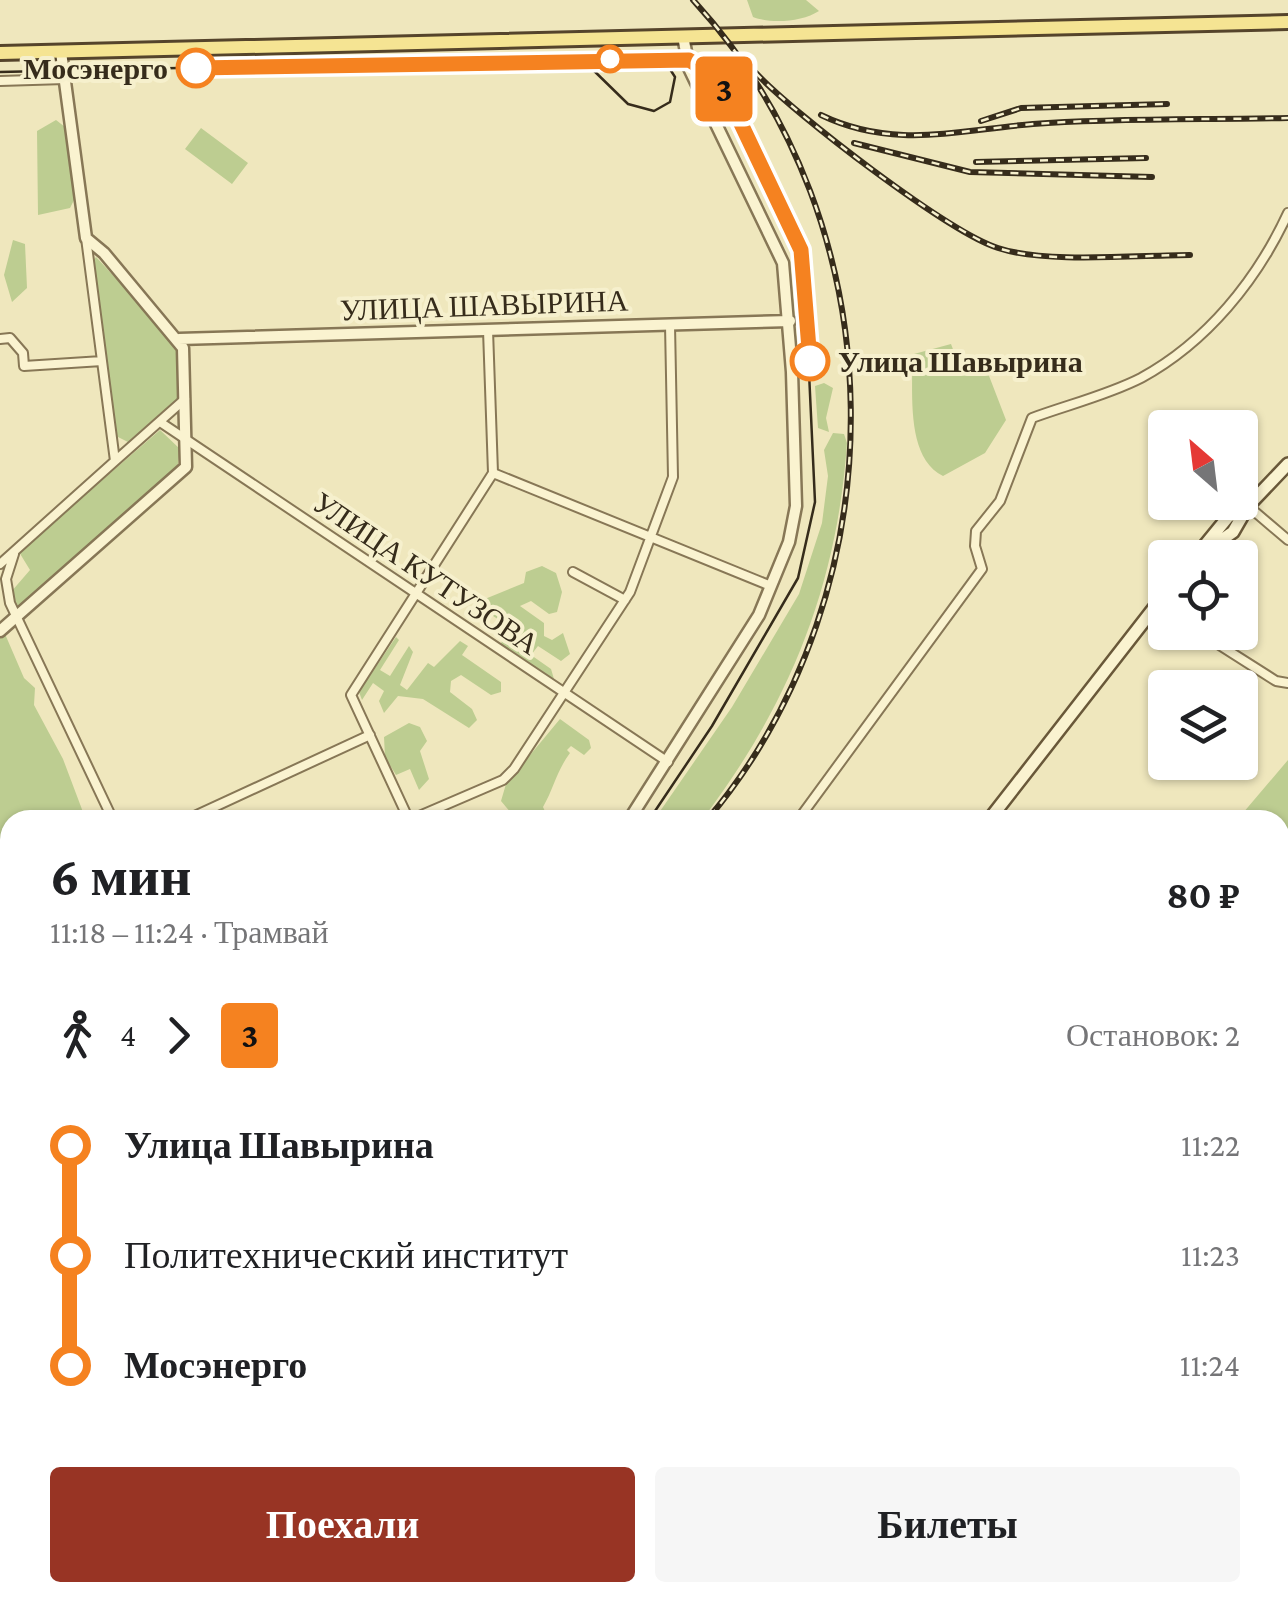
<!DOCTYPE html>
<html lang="ru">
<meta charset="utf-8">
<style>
body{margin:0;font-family:"Crimson Pro",serif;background:#f6f6f6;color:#202124;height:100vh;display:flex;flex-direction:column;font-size:38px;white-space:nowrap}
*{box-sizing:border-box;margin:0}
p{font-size:32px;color:#757577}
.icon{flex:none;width:55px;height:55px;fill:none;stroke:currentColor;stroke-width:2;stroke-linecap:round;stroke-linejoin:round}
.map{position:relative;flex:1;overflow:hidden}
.details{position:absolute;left:0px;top:810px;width:1290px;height:792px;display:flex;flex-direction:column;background:#fff;border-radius:30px 30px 0 0;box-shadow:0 2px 8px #0004}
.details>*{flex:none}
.badge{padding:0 20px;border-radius:8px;font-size:35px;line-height:65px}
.needle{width:65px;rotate:332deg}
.controls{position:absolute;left:1148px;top:410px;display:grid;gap:20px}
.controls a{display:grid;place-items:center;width:110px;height:110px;border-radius:10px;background:#fff;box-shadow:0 2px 8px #0004;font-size:50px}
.map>.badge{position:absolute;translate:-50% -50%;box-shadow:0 0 0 5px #fff}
.legs{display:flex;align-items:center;gap:15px;height:110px;padding:0 50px;font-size:32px}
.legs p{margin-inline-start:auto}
.head{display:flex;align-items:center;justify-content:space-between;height:170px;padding:0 50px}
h1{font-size:55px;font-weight:700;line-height:75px}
.cta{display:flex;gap:20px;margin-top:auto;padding:20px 50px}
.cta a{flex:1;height:115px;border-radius:10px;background:#983424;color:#fff;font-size:40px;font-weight:700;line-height:115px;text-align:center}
.cta a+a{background:#f6f6f6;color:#202124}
ul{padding:0 50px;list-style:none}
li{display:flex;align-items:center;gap:35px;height:110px;font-size:38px}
li i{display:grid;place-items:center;width:15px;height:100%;margin:0 12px;background:currentColor}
li i::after{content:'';width:25px;height:25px;margin:-12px;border:8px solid;border-radius:50%;background:#fff}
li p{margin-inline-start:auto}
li:first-child i{background:linear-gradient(#0000 50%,currentColor 0)}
li:last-child i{background:linear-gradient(currentColor 50%,#0000 0)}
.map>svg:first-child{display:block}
.green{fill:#bdcd91}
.water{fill:#a1c0bc;stroke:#688e8a;stroke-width:2.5}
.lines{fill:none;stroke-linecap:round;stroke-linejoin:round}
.minor-casing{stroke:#877756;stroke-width:12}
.tertiary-casing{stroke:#877756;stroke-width:15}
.secondary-casing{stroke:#695839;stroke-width:16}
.primary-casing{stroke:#55442b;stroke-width:18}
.minor{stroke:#faf3d0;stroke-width:8}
.tertiary{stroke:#faf3d0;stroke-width:10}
.secondary{stroke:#faf3d0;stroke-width:11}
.primary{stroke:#f5e493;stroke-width:12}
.tram{stroke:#362c1b;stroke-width:2.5}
.rail-casing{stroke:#362c1b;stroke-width:6}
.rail{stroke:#f6f0cd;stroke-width:2.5;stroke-dasharray:8;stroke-linecap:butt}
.line-1-casing{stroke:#fff;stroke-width:22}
.line-1{stroke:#f58220;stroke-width:15}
.stop-1-dot{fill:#fff;stroke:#f58220;stroke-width:5}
.labels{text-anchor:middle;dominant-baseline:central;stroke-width:8;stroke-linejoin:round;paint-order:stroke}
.stop-label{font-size:30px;font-weight:bold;fill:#362c1b;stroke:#f6f0cd;text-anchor:end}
.street-label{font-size:30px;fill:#362c1b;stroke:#f6f0cd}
</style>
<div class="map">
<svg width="1288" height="1601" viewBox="0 0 1288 1601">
<rect width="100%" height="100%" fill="#efe7bd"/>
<path class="green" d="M747 0H806L819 11C802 22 771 24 753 17Z
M56 120 65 127 76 196 70 208 38 215 37 131Z
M201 128 248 163 232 184 185 149Z
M13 240 25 244 27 288 12 302 4 275Z
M96 257 176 343 179 397 128 442 116 436 92 262Z
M951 344 957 360 981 355 1006 420 985 453 943 476C906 458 913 394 912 360L914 354Z
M824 383 833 388 826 418 829 432 818 428 815 386Z
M160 430 180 449 177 471 20 610 11 592 30 570 19 552Z
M833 433 844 434 847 443C837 587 789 705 702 820H654L732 707 799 594 822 523 828 476 824 450Z
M542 566 556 573 562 592 557 612 549 614 531 601 520 606 544 623V636L552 640 563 633 570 654 561 661 538 646 531 655 551 669 554 679 501 644 503 637 513 644 519 633 490 614 482 624 474 618 480 601 524 583 526 572Z
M5 634 24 678 35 688 34 705 63 759 86 820H10V956L0 958V638Z
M396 637 399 640 380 670 390 676 409 646 413 652 400 685 407 690 428 663 434 667 460 641 468 646 462 655 501 682V692L491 695 461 675 451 681 450 692 472 709 477 720 469 728 423 699 398 696 384 713 379 701 384 691 373 683 362 700 359 692Z
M560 719 589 740 591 748 584 755 571 746 567 750 570 753C556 772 554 788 543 807L549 820H517L501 801 506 784Z
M409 723 420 727 427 741 420 751 429 779 419 790 410 769 396 775 385 757 384 737Z
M1288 760V1039L1280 1048V820H1237Z
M426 1593H531L524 1601H434Z"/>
<path class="water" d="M1288 1039V1601H648L655 1592H1280V1048Z"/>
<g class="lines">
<defs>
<path id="minor" d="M0 81 65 79
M0 339 10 338 23 353 24 366 102 361
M160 422 668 762
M115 461 185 399
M493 473 771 586
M1248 506 1288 540
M14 554 6 579 10 603 113 820
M0 564 115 461 86 238
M573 572 625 600
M1199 632 1276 681 1288 683
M186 820 370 735
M409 820 351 695 493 473 488 330
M410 820 503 780 514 769 630 592 673 477 670 325
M798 820 982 569 975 546 976 531 1000 501 1032 418C1067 405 1108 395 1141 378 1207 342 1257 280 1288 213
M191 1592 201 1601
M421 1592 430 1601
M28 1601 35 1592
M296 1601 304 1592"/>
<path id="tertiary" d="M179 339 790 321
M0 631 186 467 183 348 104 253 86 238 61 52
M629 820 759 615 789 542 796 506 792 372 783 263 689 68 683 36
M0 1160 10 1151"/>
<path id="secondary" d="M1201 550 1228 517 1248 506
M1196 558 1233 532 1248 506 1288 464
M989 820 1165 594
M0 1206 10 1219
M0 1238 10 1227"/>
<path id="primary" d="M0 53 1288 22"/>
</defs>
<use href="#minor" class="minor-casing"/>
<use href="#tertiary" class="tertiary-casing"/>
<use href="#secondary" class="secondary-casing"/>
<use href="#primary" class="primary-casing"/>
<use href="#minor" class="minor"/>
<use href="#tertiary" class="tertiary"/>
<use href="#secondary" class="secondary"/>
<use href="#primary" class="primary"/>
<path class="tram" d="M586 63 628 104 654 111 670 102 675 77 668 66 650 58
M0 72 673 57 689 60 716 77 804 264 815 502 798 578 712 726 649 820
M0 1171 10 1162"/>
<defs>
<path id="rail" d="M693 0C900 225 902 589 707 820
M756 73C794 114 948 232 998 248 1046 264 1138 255 1190 255
M821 115C894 150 957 130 1033 124 1117 118 1203 120 1288 118
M981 121 1021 108 1167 104
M854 143 970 172 1152 177
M976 162 1146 158
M0 1216 10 1207
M353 1601 358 1592"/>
</defs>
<use href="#rail" class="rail-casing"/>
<use href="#rail" class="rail"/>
</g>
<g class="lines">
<defs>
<path id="line-1" d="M196 68 689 60 716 77 725 90 801 250 810 361"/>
</defs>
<use href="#line-1" class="line-1-casing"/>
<use href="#line-1" class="line-1"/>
</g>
<g class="stop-1-dot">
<circle cx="610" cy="59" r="12"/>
<circle cx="196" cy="68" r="18"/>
<circle cx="810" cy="361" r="18"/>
</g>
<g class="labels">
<g class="stop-label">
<text x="168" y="68">Мосэнерго</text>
<text x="838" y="361" text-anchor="start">Улица Шавырина</text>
</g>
<g class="street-label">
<text transform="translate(484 305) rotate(-2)">УЛИЦА ШАВЫРИНА</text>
<text transform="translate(426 573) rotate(34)">УЛИЦА КУТУЗОВА</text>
</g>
</g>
</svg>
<div class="controls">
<a><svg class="needle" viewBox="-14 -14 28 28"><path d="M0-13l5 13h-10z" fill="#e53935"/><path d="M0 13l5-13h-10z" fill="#757577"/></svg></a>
<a><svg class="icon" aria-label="locate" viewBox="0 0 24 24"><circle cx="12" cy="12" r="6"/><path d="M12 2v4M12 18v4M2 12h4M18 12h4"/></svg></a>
<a><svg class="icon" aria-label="layers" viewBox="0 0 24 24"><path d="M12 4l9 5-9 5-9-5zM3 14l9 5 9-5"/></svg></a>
</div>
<b class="badge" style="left:724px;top:89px;background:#f58220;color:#111">3</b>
<section class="details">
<div class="head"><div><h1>6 мин</h1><p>11:18 – 11:24 · Трамвай</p></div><b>80 ₽</b></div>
<div class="legs"><svg class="icon" aria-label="walk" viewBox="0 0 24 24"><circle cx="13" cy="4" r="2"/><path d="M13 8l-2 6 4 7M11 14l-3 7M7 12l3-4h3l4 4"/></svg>4<svg class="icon" aria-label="forward" viewBox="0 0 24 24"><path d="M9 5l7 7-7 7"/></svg><b class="badge" style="background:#f58220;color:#111">3</b><p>Остановок: 2</p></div>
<ul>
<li><i style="color:#f58220"></i><b>Улица Шавырина</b><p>11:22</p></li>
<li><i style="color:#f58220"></i><span>Политехнический институт</span><p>11:23</p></li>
<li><i style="color:#f58220"></i><b>Мосэнерго</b><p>11:24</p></li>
</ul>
<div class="cta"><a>Поехали</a><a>Билеты</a></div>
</section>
</div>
